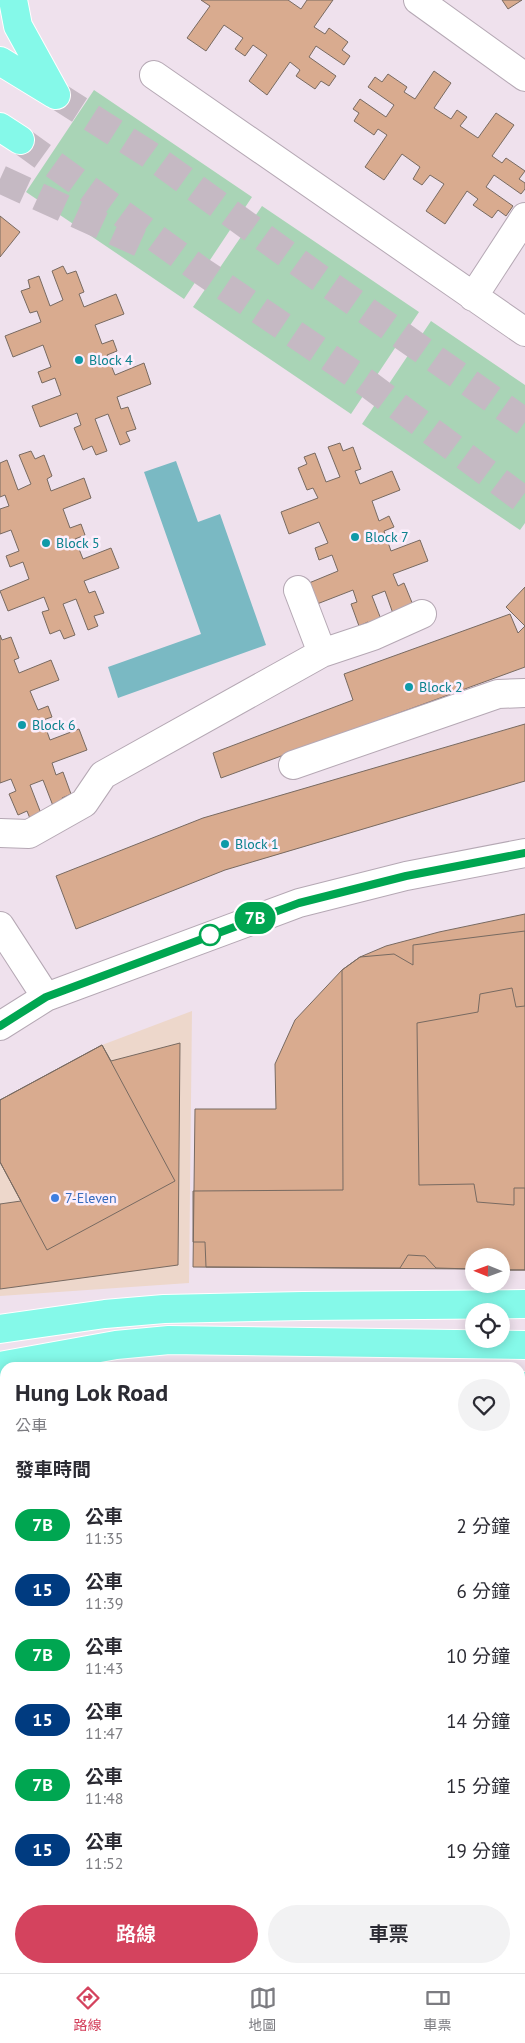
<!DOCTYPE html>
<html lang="zh-TW">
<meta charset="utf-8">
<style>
body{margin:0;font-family:"PT Sans","Noto Sans TC",sans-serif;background:#f2f2f3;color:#2b2b33;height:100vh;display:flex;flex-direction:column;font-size:19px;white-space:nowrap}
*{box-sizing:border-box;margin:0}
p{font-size:16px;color:#7c7c81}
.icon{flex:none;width:28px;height:28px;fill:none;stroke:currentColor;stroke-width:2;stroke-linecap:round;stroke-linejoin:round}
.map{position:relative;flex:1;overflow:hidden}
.sheet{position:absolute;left:0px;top:1362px;width:525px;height:611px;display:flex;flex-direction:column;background:#fff;border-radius:15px 15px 0 0;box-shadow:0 2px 12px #0003}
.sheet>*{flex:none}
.badge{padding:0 10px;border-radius:16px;font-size:18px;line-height:32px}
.needle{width:32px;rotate:271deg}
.controls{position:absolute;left:465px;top:1248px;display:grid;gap:10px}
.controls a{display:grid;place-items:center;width:45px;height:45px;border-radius:50%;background:#fff;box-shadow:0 2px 12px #0003;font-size:25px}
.map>.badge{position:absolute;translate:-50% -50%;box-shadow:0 0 0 2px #fff}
h2{padding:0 15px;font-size:19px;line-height:45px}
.round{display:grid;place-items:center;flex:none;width:52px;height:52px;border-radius:26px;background:#f2f2f3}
.headline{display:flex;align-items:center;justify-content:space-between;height:85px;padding:0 15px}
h1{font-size:24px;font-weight:600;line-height:38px}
.cta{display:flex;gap:10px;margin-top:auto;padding:10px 15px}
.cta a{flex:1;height:58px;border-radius:30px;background:#d4435e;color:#fff;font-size:20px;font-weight:600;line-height:58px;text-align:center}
.cta a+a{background:#f2f2f3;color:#2b2b33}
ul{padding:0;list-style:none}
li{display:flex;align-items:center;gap:15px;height:65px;padding:0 15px}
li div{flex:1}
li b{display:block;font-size:19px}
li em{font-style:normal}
li .badge{min-width:55px;font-weight:700;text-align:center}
.tabs{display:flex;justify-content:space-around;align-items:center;height:70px;border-top:1px solid #e1e1e2;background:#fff;font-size:14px;color:#7c7c81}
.tabs a{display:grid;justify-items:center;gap:2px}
.tabs .active{color:#d4435e}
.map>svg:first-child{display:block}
.education{fill:#edd7cb}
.green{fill:#a9d4b6}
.water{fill:#7ab9c3}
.building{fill:#d9ab8f;stroke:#786a61}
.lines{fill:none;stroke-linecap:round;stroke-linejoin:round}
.minor-tunnel{stroke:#c5b9c3;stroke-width:28;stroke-dasharray:28 14;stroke-linecap:butt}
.major-tunnel{stroke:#c5b9c3;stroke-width:28;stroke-dasharray:28 14;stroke-linecap:butt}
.minor-casing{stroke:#b5a8b4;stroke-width:30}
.major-casing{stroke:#fff;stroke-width:30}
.minor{stroke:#fff;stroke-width:28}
.major{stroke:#85f9e9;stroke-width:28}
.line-casing{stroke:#fff;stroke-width:11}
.line{stroke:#00a651;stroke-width:8}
.culture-dot{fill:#0f9aa8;stroke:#fceefb;stroke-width:2}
.stop-dot{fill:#fff;stroke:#00a651;stroke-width:2.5}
.shop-dot{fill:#3f7fe0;stroke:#fceefb;stroke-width:2}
.labels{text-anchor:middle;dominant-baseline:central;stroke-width:5;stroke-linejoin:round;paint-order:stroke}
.culture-label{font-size:14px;fill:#0d838f;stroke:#fceefb;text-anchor:start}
.shop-label{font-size:14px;fill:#366cbe;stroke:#fceefb;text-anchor:start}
</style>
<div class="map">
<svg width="525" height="1973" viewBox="0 0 525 1973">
<rect width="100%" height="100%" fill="#efe1ed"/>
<path class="education" d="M192 1011 189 1283 0 1296V1100L102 1045Z"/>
<path class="green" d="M94 90 252 197 184 299 26 192Z
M262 206 419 312 351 414 193 307Z
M431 321 525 385V523L520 530 362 424Z"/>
<path class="water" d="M176 461 198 522 220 514 266 645 118 698 108 667 201 634 144 472Z"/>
<path class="building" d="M201 0H288L301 9 307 0H333L314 27 325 34 329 28 348 42 342 50 350 56 344 65 316 46 309 57 336 76 329 86 321 81 315 89 296 76 300 70 290 62 267 95 249 81 267 55 253 45 245 56 235 49 243 38 224 25 206 51 187 38 210 6Z
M502 0H522L508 9Z
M434 71 451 83 434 108 451 119 457 110 467 117 460 126 478 138 496 113 514 125 492 156 502 163 506 158 525 171 519 179 525 183V189L521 194 494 175 486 187 513 206 506 216 498 210 492 218 473 205 478 199 467 191 445 224 426 211 444 184 430 175 422 185 413 179 420 167 402 154 384 180 365 167 387 135 378 129 374 135 354 121 359 113 353 109 360 99 386 117 394 105 368 87 375 77 382 82 388 74 407 87 404 92 415 99Z
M0 216 20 232 0 257Z
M63 266 67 274 76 271 84 292 79 294 84 307 116 294 124 314 95 325 102 344 113 340 117 351 107 355 115 375 144 363 151 384 117 397 121 409 128 407 136 429 126 432 130 441 120 445 108 414 95 419 107 451 96 455 92 446 83 450 74 428 81 425 77 413 40 427 32 406 61 395 55 378 42 383 38 372 51 367 43 345 13 357 5 336 41 322 37 311 30 313 21 291 30 288 28 280 39 276 50 306 63 300 52 271Z
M340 443 343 451 353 447 361 469 355 471 360 484 392 471 400 490 372 501 379 521 389 516 394 527 384 531 391 551 420 540 428 561 393 574 398 586 404 583 413 605 396 622 385 591 372 596 384 627 372 631 368 622 359 626 351 604 357 602 353 590 317 604 309 583 338 571 332 555 319 560 315 548 328 543 319 522 289 534 281 512 318 498 313 488 307 490 298 468 307 464 304 457 315 453 326 482 340 477 328 447Z
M31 451 35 459 44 455 52 476 47 479 51 491 84 478 91 498 63 509 70 528 81 524 85 535 75 539 83 559 111 548 119 568 84 581 89 593 95 591 104 613 94 616 98 626 88 630 76 599 63 604 75 635 64 639 60 630 50 634 42 612 49 610 44 597 8 611 0 591 29 579 23 562 10 567 6 556 19 551 11 530 0 534V509L9 506 5 495 0 497V463L7 460 18 490 31 484 19 455Z
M525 587V626L506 607Z
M510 614 518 633 525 626V667L221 778 213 753 353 700 344 674Z
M0 635 2 640 11 637 19 658 14 660 19 673 51 660 59 680 30 691 38 710 48 706 52 717 43 720 50 740 79 729 87 750 52 763 56 775 63 772 71 794 62 798 65 807 55 811 43 780 30 785 42 816 31 821 27 811 18 815 9 794 16 791 11 779 0 783Z
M525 724V781L225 870 76 929 56 876 203 818Z
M525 914V1270H501V1256H474V1269L193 1267 195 1109H276L275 1064 295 1020 342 970 360 957 386 946 439 932Z
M525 931V1006L516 1007 512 988 480 994 478 1012 417 1023 419 1185 474 1184 477 1202 514 1205V1188H525V1270H501V1256H474V1269L436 1268 425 1256 408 1255 400 1268 206 1267 205 1242H193V1191L343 1190 342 970 360 957 394 954 413 965V945Z
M180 1043 178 1265 0 1289V1204L21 1201 0 1162V1100L102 1045 111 1061Z
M102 1045 175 1181 47 1250 0 1162V1100Z
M0 1568H5V1969H520V1573H525V1973H0Z
M0 1568H5V1965H0Z
M520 1573H525V1654H520Z
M520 1654H525V1943H520Z
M0 1655H5V1923H0Z
M520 1696H525V1755H520Z
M5 1732V1778L0 1773V1738Z
M170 1969H390L385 1973H226L222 1970Z"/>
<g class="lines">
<path class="minor-tunnel" d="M520 1466H525
M520 1893 525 1866"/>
<path class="major-tunnel" d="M56 95 150 155 317 276 525 422
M20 140 200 270 364 381 525 501
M0 179 142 244
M520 1547H525"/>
<defs>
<path id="minor" d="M418 0 525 77
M154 75 525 332
M473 297 525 217
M298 590 322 653
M293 765 498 694 525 693
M0 833 29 834 84 803 103 775 322 653 373 636 422 614
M0 926 46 997
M0 1026 46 997 299 903 406 876 525 853
M520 1405H525
M0 1433H5
M0 1468H5
M520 1485 525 1491
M0 1612H5
M520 1622 525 1623
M520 1896H525
M0 1947H5
M475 1969 476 1973
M294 1973 353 1969"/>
<path id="major" d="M13 0 18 26 56 95
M0 61 54 94
M0 127 20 140
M0 1329 105 1314 164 1309 303 1306 525 1304
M0 1366 116 1345 169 1340 525 1345
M520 1386H525
M0 1395H5
M520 1422 525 1426
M520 1504H525
M0 1505H5
M0 1543H5"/>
</defs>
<use href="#minor" class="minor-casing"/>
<use href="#major" class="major-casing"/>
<use href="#minor" class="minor"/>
<use href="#major" class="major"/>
</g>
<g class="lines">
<defs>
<path id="line" d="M0 1026 46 997 299 903 406 876 525 853"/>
</defs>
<use href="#line" class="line-casing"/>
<use href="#line" class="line"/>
</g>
<g class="culture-dot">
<circle cx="79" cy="360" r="5"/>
<circle cx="355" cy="537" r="5"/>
<circle cx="46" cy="543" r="5"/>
<circle cx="409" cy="687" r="5"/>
<circle cx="22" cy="725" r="5"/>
<circle cx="225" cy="844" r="5"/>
</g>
<circle class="stop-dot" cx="210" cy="935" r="10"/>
<circle class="shop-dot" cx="55" cy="1198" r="5"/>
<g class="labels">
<g class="culture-label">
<text x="89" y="360">Block 4</text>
<text x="365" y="537">Block 7</text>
<text x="56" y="543">Block 5</text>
<text x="419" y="687">Block 2</text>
<text x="32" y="725">Block 6</text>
<text x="235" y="844">Block 1</text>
</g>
<g class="shop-label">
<text x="65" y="1198">7-Eleven</text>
</g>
</g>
</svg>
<div class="controls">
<a><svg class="needle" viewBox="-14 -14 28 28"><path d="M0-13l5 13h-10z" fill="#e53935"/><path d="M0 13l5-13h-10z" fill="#7c7c81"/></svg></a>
<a><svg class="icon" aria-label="locate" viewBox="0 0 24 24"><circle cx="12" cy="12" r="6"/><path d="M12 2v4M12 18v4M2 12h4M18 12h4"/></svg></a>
</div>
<b class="badge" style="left:255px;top:918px;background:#00a651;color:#fff">7B</b>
<section class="sheet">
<div class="headline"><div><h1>Hung Lok Road</h1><p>公車</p></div><a class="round"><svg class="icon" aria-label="heart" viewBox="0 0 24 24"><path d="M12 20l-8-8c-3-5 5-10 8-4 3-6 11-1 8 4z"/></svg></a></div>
<h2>發車時間</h2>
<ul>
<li><span class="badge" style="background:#00a651;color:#fff">7B</span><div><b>公車</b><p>11:35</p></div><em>2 分鐘</em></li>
<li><span class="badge" style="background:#003b80;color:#fff">15</span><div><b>公車</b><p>11:39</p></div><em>6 分鐘</em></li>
<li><span class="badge" style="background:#00a651;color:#fff">7B</span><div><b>公車</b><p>11:43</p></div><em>10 分鐘</em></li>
<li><span class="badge" style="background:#003b80;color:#fff">15</span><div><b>公車</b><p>11:47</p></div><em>14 分鐘</em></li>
<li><span class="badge" style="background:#00a651;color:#fff">7B</span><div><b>公車</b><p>11:48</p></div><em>15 分鐘</em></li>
<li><span class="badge" style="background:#003b80;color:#fff">15</span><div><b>公車</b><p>11:52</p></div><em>19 分鐘</em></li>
</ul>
<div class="cta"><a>路線</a><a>車票</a></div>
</section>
</div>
<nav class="tabs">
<a class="active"><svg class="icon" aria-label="directions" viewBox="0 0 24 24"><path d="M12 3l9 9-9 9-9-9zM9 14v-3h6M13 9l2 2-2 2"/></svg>路線</a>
<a><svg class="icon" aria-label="map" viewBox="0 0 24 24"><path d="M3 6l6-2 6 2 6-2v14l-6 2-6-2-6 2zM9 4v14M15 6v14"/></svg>地圖</a>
<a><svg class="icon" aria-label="tickets" viewBox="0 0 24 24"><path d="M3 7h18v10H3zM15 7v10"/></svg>車票</a>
</nav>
